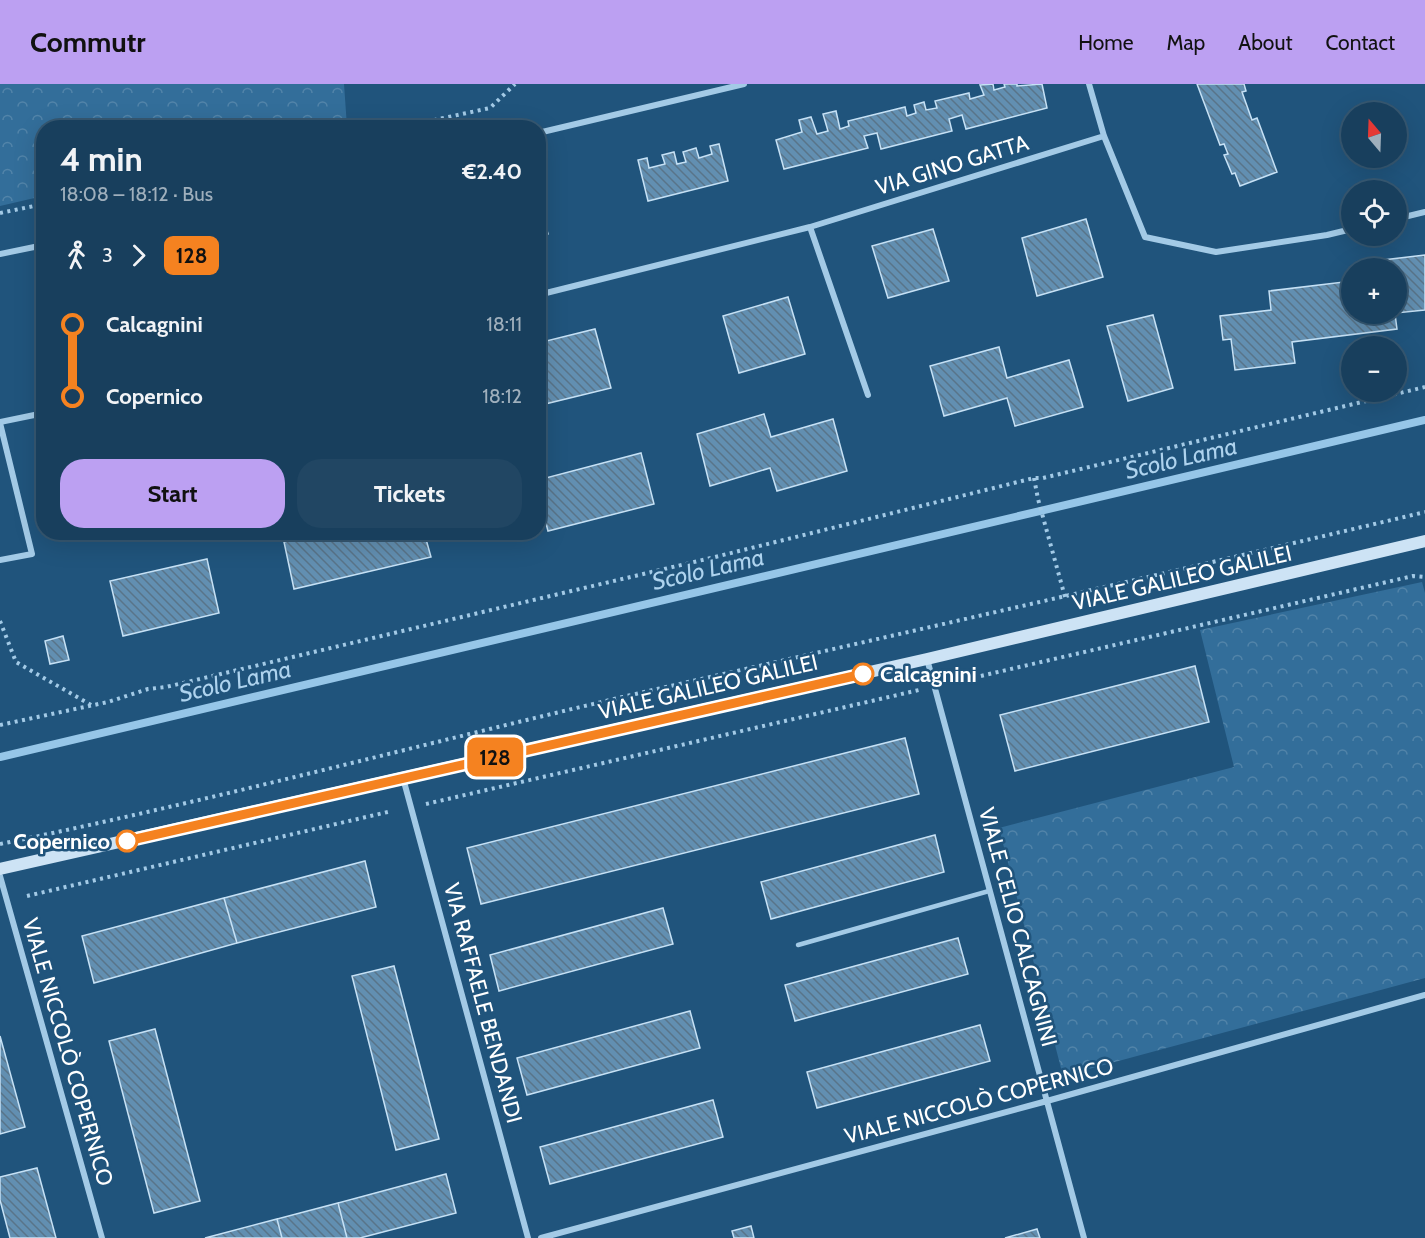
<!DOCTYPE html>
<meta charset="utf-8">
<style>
body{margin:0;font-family:Cabin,sans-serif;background:#214663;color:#f1f3f6;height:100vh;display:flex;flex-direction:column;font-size:22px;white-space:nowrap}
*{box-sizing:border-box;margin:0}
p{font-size:20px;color:#9fafbc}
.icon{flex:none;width:33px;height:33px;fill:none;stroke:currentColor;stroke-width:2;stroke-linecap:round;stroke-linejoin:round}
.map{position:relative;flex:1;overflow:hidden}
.panel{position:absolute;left:36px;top:36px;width:510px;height:420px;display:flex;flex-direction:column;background:#183f5d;border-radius:24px;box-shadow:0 6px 24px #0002,0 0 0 2px #365872}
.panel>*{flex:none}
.badge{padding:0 12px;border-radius:9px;font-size:21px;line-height:39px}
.needle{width:39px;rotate:341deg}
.tools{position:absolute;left:1341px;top:18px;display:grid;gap:12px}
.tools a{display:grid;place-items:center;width:66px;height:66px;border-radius:50%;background:#183f5d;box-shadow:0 6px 24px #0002,0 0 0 2px #365872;font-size:30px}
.map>.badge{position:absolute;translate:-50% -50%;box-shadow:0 0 0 3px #fff}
.legs{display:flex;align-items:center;gap:9px;height:66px;padding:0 24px;font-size:20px}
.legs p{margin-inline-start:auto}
.headline{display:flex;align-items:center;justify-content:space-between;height:102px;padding:0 24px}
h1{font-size:33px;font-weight:700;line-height:45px}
.button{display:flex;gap:12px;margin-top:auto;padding:12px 24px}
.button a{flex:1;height:69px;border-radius:24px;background:#bca0f2;color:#111;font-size:24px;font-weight:700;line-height:69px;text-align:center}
.button a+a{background:#214663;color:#f1f3f6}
ul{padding:0 24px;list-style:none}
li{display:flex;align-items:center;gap:21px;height:72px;font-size:22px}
li i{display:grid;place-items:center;width:9px;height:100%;margin:0 8px;background:currentColor}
li i::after{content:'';width:15px;height:15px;margin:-8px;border:4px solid;border-radius:50%;background:#183f5d}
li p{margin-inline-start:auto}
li:first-child i{background:linear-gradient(#0000 50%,currentColor 0)}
li:last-child i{background:linear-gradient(currentColor 50%,#0000 0)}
header{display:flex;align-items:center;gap:36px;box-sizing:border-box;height:84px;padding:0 30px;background:#bca0f2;color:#111}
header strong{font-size:28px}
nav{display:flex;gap:33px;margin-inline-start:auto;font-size:21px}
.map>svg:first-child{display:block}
.park{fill:url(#park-crowns)}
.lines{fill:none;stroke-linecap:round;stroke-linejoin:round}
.stream{stroke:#96c6e8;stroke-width:8}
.building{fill:url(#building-back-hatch);stroke:#c6e1f5;stroke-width:1.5}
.path{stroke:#a3cae6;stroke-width:4;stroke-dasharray:3 4.5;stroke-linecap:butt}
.lane{stroke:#a3cae6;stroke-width:4.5}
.street{stroke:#a3cae6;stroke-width:6}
.secondary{stroke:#cde3f5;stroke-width:12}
.line-1-casing{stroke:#fff;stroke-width:14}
.line-1{stroke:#f58220;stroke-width:9}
.stop-1-dot{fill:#fff;stroke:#f58220;stroke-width:3}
.labels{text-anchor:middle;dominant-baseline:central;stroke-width:5;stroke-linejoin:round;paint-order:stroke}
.street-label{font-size:22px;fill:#fff;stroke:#20547c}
.stop-label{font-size:22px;font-weight:bold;fill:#fff;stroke:#20547c;text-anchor:start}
.water-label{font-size:24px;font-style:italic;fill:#aed3ee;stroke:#20547c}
</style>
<header>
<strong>Commutr</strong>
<nav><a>Home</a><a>Map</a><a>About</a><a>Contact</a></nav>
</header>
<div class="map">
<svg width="1425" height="1154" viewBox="0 0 1425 1154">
<defs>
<pattern id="park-crowns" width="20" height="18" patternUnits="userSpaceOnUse" patternTransform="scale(1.5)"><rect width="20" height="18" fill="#336e9a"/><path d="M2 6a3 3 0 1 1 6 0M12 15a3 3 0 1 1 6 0" fill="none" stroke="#5284a9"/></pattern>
<pattern id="building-back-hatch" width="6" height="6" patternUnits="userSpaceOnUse" patternTransform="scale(1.5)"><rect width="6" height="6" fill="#628fb1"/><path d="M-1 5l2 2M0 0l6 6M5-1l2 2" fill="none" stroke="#597489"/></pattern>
</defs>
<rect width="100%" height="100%" fill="#20547c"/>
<path class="park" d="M0 0H344L347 43 44 44 43 112 0 122Z
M1422 498 1425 509V894L1063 992 999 744 1234 683 1200 546Z"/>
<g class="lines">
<path class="stream" d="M0 673 1425 336"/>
</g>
<path class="building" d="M993 0 994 6 1005 3 1004 0H1017V2L1042 0 1047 24 966 45 962 31 949 35 952 47 881 65 877 49 864 52 868 64 784 85 776 56 802 48 799 36 811 33 817 50 828 47 823 30 836 27 840 45 849 42 848 37 905 23 907 32 916 29 914 21 924 18 926 26 937 24 935 17 969 9 970 15 984 11 980 1Z
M1197 0H1244L1246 7 1242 8 1252 36 1257 34 1277 88 1240 102 1235 89 1232 90 1224 71 1228 70 1224 60 1220 61Z
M719 60 728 97 648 117 638 76 647 74 649 84 665 80 662 71 674 68 677 80 686 78 683 68 696 64 699 74 712 70 710 62Z
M538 114 548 150 538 152Z
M1086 135 1103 193 1037 212 1022 154Z
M933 145 949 197 888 214 872 162Z
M1425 171V226L1396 229V184H1367L1366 178Z
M1352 197V230H1395L1397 245 1292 258 1295 279 1235 286 1231 255 1223 256 1220 232 1271 226 1269 207Z
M788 213 805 270 739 289 723 232Z
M1153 231 1173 304 1128 317 1107 242Z
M595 245 611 304 545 320 538 297V259Z
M999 263 1007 294 1069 276 1083 323 1015 342 1007 314 944 332 930 282Z
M764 330 771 353 833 335 847 387 777 407 770 384 710 402 697 350Z
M641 369 654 420 548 447 538 409V396Z
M322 448H424L431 473 294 505 284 458Z
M207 475 219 529 123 552 110 497Z
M63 552 69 576 50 580 45 557Z
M1195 582 1209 638 1015 687 1000 631Z
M905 654 919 710 481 820 467 764Z
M935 751 944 788 771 835 761 798Z
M365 777 376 823 237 859 224 814Z
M224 814 237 859 94 899 82 852Z
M663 824 673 860 499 907 490 871Z
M958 854 968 890 795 937 785 901Z
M394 882 439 1055 396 1066 352 892Z
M690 927 700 964 527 1011 517 974Z
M980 941 990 977 817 1024 807 988Z
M155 945 200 1117 154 1129 109 957Z
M0 952 25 1043 0 1050Z
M713 1016 723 1053 550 1100 540 1063Z
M37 1084 56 1154H10L0 1116V1093Z
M446 1090 456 1129 360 1154H347L338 1119Z
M338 1119 347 1154H282L277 1135Z
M277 1135 282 1154H205Z
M751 1142 754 1154H734L732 1147Z
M1037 1145 1040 1154H1005Z"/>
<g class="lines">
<path class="path" d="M397 44 490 24 515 0
M0 129 44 120
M1034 394 1038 415 1065 513
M0 537 16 578 91 621
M959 597 1413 492 1425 493
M0 641 108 618 148 605 166 603 715 473 1034 394H1043L1425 303
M426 720 919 606
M0 760C216 716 429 658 644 608 904 549 1165 490 1425 428
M27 812 392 727"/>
<path class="lane" d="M798 861 989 807"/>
<path class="street" d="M1089 0 1104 52 1145 153 1216 168 1327 151 1352 145
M538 49 744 0
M1396 135 1425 128
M810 143 868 311
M0 170 44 161
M538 211 810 143 1104 52
M0 338 44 329
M0 339 32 470 0 476
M927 575 1084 1154
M403 694 528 1154
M0 792 102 1154
M541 1154 1047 1017 1425 911"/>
<path class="secondary" d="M0 785 927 575 1425 457"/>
</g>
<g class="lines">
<defs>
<path id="line-1" d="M127 757 863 590"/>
</defs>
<use href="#line-1" class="line-1-casing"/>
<use href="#line-1" class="line-1"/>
</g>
<g class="stop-1-dot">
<circle cx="863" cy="590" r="10"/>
<circle cx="127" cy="757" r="10"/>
</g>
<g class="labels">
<g class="street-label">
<text transform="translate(952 81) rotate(-17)">VIA GINO GATTA</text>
<text transform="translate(1182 494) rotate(-13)">VIALE GALILEO GALILEI</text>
<text transform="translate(708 603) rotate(-13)">VIALE GALILEO GALILEI</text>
<text transform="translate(1018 843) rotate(75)">VIALE CELIO CALCAGNINI</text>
<text transform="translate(483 919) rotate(75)">VIA RAFFAELE BENDANDI</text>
<text transform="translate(68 968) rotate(74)">VIALE NICCOLÒ COPERNICO</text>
<text transform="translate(979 1017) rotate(-15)">VIALE NICCOLÒ COPERNICO</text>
</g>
<g class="stop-label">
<text x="880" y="590">Calcagnini</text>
<text x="110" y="757" text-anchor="end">Copernico</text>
</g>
<g class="water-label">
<text transform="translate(1181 374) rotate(-13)">Scolo Lama</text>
<text transform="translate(708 485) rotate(-13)">Scolo Lama</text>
<text transform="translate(235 597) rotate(-13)">Scolo Lama</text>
</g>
</g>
</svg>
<div class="tools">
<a><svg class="needle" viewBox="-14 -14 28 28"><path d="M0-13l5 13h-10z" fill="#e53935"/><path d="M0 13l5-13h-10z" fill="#9fafbc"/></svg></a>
<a><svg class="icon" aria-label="locate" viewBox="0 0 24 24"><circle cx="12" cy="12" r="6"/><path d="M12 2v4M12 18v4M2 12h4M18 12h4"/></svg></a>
<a>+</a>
<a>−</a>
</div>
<b class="badge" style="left:495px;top:673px;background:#f58220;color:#111">128</b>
<section class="panel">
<div class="headline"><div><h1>4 min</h1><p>18:08 – 18:12 · Bus</p></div><b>€2.40</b></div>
<div class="legs"><svg class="icon" aria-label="walk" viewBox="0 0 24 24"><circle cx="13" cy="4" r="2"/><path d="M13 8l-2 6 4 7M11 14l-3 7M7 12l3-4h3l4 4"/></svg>3<svg class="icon" aria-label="forward" viewBox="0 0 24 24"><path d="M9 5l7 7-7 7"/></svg><b class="badge" style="background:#f58220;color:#111">128</b></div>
<ul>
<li><i style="color:#f58220"></i><b>Calcagnini</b><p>18:11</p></li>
<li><i style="color:#f58220"></i><b>Copernico</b><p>18:12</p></li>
</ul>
<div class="button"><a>Start</a><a>Tickets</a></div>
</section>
</div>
